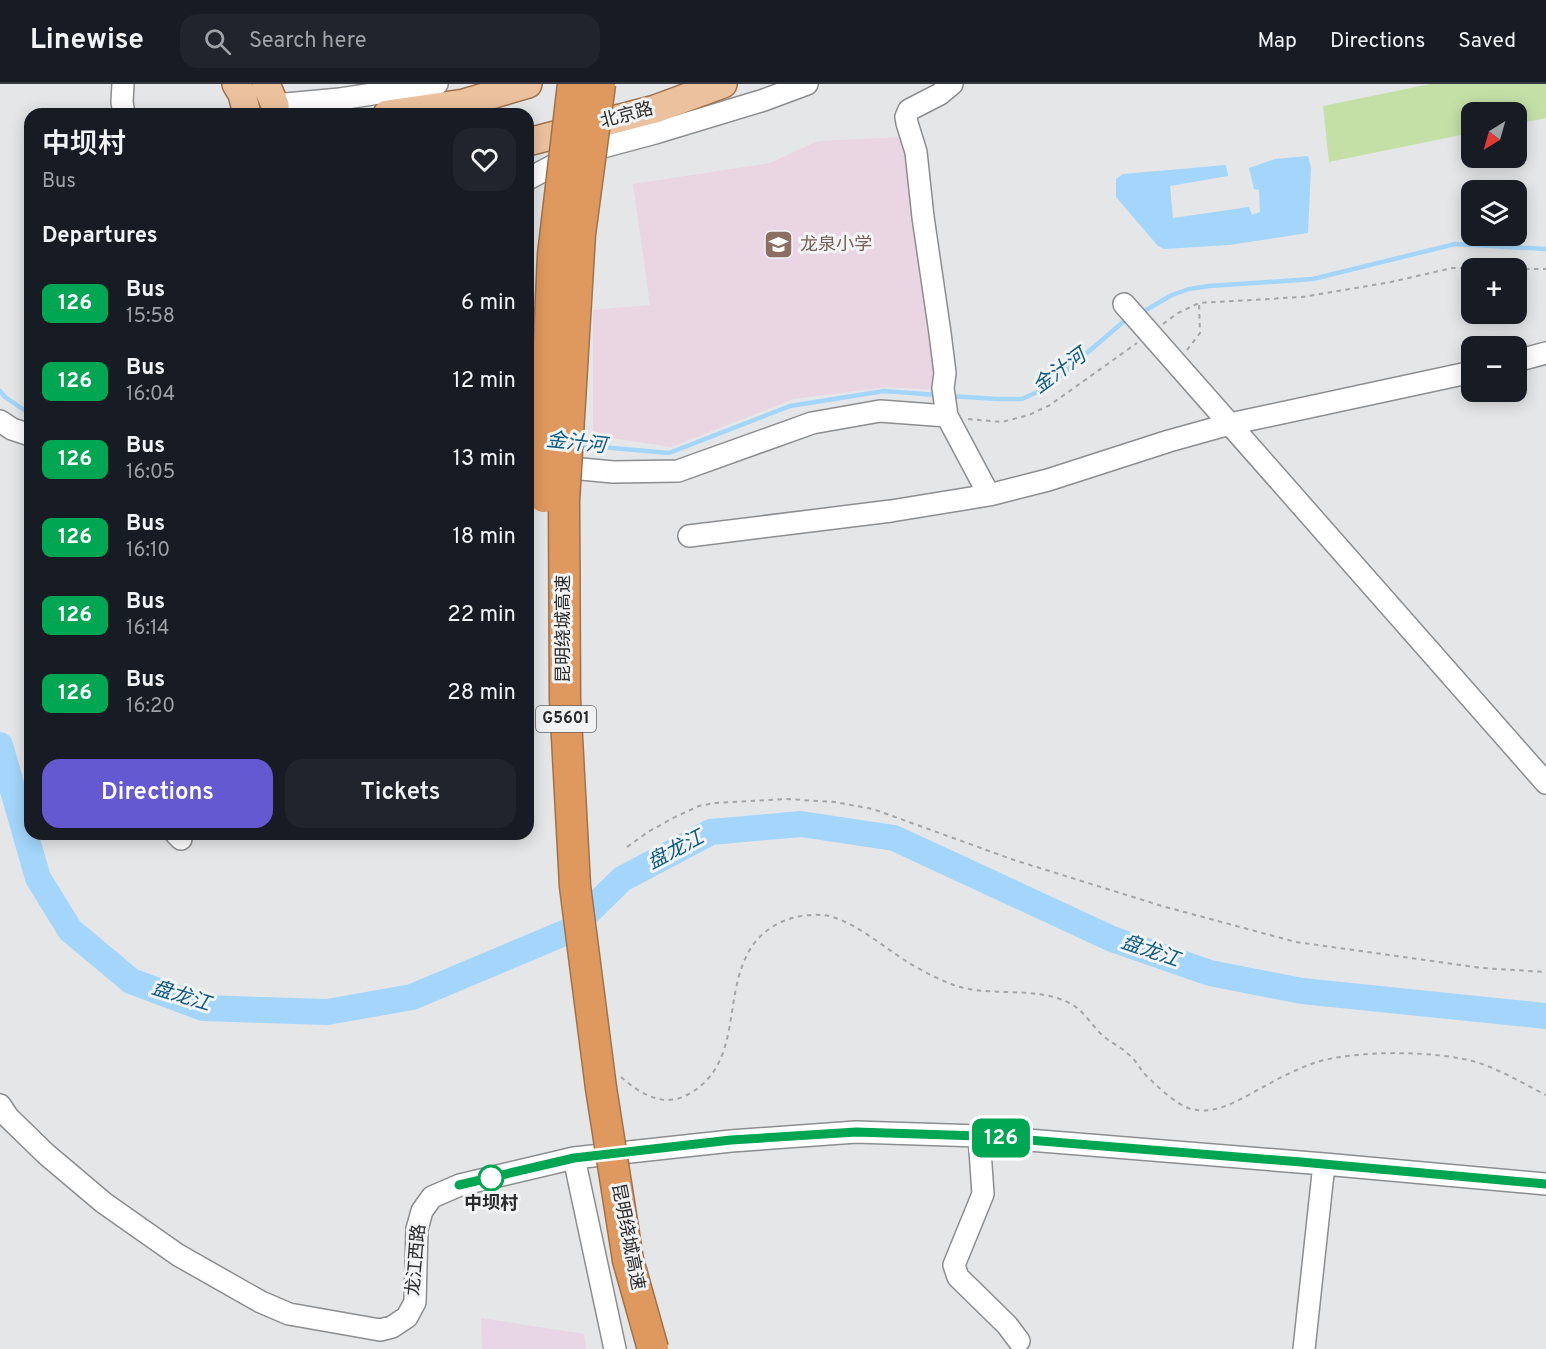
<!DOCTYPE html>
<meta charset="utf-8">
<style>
body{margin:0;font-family:Overpass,"Noto Sans SC",sans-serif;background:#20242c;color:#f1f3f6;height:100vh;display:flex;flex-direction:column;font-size:22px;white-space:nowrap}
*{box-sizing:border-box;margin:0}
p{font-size:20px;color:#9ea1a6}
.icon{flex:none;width:33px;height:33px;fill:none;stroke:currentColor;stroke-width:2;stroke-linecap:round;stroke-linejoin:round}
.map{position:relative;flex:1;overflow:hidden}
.side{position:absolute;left:24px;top:24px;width:510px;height:732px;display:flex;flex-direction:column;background:#171b24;border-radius:18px;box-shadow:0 3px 15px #0003}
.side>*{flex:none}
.badge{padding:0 12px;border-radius:9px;font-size:21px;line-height:39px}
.needle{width:39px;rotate:217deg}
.buttons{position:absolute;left:1461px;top:18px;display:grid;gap:12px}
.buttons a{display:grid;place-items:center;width:66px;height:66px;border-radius:12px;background:#171b24;box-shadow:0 3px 15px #0003;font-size:30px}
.map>.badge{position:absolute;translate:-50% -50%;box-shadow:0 0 0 3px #fff}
h2{padding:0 18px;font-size:22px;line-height:54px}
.round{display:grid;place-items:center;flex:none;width:63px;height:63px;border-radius:18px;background:#20242c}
.summary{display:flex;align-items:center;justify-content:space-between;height:102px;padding:0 18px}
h1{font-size:28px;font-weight:600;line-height:45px}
.action{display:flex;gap:12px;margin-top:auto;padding:12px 18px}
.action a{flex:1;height:69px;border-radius:18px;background:#6559d2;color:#fff;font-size:24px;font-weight:600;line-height:69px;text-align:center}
.action a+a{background:#20242c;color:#f1f3f6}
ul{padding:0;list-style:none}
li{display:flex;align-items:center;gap:18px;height:78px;padding:0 18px}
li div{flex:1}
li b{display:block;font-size:22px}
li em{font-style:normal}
li .badge{min-width:66px;font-weight:700;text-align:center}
header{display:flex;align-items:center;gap:36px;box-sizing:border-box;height:84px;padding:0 30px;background:#171b24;border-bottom:2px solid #363941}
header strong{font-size:28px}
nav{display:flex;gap:33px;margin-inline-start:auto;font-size:21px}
.search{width:420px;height:54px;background:#20242c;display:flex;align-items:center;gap:15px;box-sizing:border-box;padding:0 21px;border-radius:18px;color:#9ea1a6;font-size:22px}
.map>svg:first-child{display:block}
.industrial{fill:#e8d5e6}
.education{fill:#ead5e3}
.green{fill:#c5e0a7}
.water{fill:#a3d6fa}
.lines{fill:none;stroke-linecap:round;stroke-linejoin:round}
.stream{stroke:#a3d6fa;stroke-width:4.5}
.river{stroke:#a3d6fa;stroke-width:26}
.minor-casing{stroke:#8c8d8f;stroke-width:24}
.major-casing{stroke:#a0724c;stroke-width:30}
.path{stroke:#a5a6a7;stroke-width:2;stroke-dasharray:4.5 4.5;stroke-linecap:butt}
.minor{stroke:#fff;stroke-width:21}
.major{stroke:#ecc19e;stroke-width:27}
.highway-bridge-casing{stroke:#a0724c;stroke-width:33;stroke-linecap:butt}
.highway-bridge{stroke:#df985e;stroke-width:30}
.line-casing{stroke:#fff;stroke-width:14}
.line{stroke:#00a651;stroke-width:9}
.stop-dot{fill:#fff;stroke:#00a651;stroke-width:3}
.labels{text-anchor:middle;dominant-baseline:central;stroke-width:6;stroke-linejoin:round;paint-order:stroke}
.shield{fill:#f2f3f5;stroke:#676768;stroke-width:1.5}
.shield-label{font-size:16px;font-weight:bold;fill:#2b2b2c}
.street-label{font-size:18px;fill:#2b2b2c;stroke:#f2f3f5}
.education-label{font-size:18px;fill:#785e54;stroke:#f2f3f5;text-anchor:start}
.stop-label{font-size:18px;font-weight:bold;fill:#2b2b2c;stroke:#f2f3f5}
.water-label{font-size:20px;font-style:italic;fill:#0d5c85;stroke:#f2f3f5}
</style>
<header>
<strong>Linewise</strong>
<div class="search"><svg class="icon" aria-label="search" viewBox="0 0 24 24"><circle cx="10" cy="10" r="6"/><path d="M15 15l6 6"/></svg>Search here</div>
<nav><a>Map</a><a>Directions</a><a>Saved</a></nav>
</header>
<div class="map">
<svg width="1546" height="1265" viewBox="0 0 1546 1265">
<rect width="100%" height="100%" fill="#e5e6e8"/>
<path class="industrial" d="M481 1234 584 1250 586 1265H482Z"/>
<path class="education" d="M903 53 933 276 934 306 886 303 793 315 671 363 593 351V226L650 221 633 100 770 79 818 57Z"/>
<path class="green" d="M1430 0H1546V34L1517 40 1516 28H1472L1471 49 1329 78 1323 22Z"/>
<path class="water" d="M1308 72 1311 84 1308 149 1229 161 1164 165 1158 162 1116 113V95L1123 90 1226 81 1228 92 1170 102 1173 134 1249 123 1252 131 1260 128 1259 106 1254 105 1249 84 1275 75Z"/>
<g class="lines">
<path class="stream" d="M1139 230 1172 211 1189 205 1209 202 1313 195 1455 160 1546 165
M0 307 5 313 30 330
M949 312 998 315H1022L1046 304 1122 239 1129 235
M578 361 669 369 790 322 884 307 937 311"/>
<path class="river" d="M0 661 38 794 70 846 131 897 203 924 327 928 412 913 569 847 622 795 711 748 801 740 894 754 1112 855 1210 889 1302 907 1546 932"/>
<defs>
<path id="minor" d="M123 0 122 18 124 30
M275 21 340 15 437 0
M528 95 573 71 655 49 764 16 807 0
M1124 220 1546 699
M1516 277 1546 269
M947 332 943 304 945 289 940 249 923 133 916 68 907 39 906 33 909 26 940 10 952 0
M0 337 12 345 30 351
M528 380 613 388 678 387 812 339 880 327 947 332 989 411
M689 452 891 427 989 411 1048 396 1169 357 1230 340 1472 288
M176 750 181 755
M0 1021 8 1033 46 1070 104 1119 178 1171 261 1218 289 1230 380 1246 392 1243 407 1233 415 1218 417 1145 422 1127 432 1113 460 1101 574 1074 731 1057 856 1048 979 1052 1324 1080 1546 1100
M979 1052 983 1110 954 1181 958 1193 1007 1241 1019 1257
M574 1074 615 1265
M1304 1265 1324 1080"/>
<path id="major" d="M236 0 242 10 247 30
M266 0 275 21V30
M387 30 464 19 528 0
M528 58 655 25 723 0"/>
</defs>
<use href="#minor" class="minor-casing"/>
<use href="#major" class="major-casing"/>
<path class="path" d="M1516 185H1546
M1163 240 1178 229 1199 219 1302 213 1391 198 1452 184H1512
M1187 266 1200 249 1199 219
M968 335 1002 338 1029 331 1050 321 1137 259
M627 763 648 748 675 733 699 722 714 719 786 715 835 718 873 725 1014 776 1162 822 1296 858 1482 884 1546 888
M621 993C639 1009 663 1024 687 1011 742 982 723 917 747 871 761 842 792 829 822 831 849 833 882 862 906 877 920 886 936 894 951 900 989 915 1038 900 1073 921 1084 928 1092 941 1101 950 1109 958 1120 962 1128 970 1134 974 1138 981 1142 987 1153 999 1176 1021 1191 1025 1218 1032 1243 1013 1265 1002 1281 993 1299 984 1317 978 1357 966 1439 966 1479 979 1503 987 1524 1000 1546 1011"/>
<use href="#minor" class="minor"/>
<use href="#major" class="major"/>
<defs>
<path id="highway-bridge" d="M600 0 580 150 564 417 565 616 575 802 601 1004 628 1176 653 1265
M544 413 547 302 553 171 573 0"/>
</defs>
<use href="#highway-bridge" class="highway-bridge-casing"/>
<use href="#highway-bridge" class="highway-bridge"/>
</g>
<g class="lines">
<defs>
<path id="line" d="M459 1101 574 1074 731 1056 856 1048 979 1052 1301 1078 1546 1100"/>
</defs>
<use href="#line" class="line-casing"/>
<use href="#line" class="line"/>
</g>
<defs>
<symbol id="school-square" viewBox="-11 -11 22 22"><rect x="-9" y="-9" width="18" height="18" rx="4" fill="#8d6e63" stroke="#f2f3f5"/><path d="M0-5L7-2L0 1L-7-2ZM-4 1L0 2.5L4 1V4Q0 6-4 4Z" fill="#fff"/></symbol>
</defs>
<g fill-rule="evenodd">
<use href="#school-square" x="762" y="144" width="33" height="33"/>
</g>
<circle class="stop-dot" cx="491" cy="1094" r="12"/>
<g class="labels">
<rect class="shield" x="536" y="622" width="60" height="26" rx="4.5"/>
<g class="shield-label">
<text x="566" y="635">G5601</text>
</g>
<g class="street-label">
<text transform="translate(627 32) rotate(-15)">北京路</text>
<text transform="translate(564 545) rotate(-90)">昆明绕城高速</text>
<text transform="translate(627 1153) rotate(79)">昆明绕城高速</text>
<text transform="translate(417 1176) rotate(-85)">龙江西路</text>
</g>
<g class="education-label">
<text x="800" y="161">龙泉小学</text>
</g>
<g class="stop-label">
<text x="491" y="1120">中坝村</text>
</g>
<g class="water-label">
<text transform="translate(1060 288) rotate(-36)">金汁河</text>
<text transform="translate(576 360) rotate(6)">金汁河</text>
<text transform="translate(676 767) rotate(-28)">盘龙江</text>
<text transform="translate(1150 868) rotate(19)">盘龙江</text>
<text transform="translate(181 913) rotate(17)">盘龙江</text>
</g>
</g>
</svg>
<div class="buttons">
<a><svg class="needle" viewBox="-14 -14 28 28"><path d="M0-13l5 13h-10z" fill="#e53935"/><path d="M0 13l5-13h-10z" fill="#9ea1a6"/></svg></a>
<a><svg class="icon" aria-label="layers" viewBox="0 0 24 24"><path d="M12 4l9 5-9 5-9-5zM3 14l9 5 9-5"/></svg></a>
<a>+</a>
<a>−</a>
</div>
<b class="badge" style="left:1001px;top:1054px;background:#00a651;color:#fff">126</b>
<section class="side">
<div class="summary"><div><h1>中坝村</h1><p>Bus</p></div><a class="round"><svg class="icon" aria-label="heart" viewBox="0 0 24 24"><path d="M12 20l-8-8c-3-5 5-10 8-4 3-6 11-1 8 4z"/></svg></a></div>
<h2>Departures</h2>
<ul>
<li><span class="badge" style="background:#00a651;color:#fff">126</span><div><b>Bus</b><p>15:58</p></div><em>6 min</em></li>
<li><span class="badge" style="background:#00a651;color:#fff">126</span><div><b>Bus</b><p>16:04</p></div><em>12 min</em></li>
<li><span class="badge" style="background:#00a651;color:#fff">126</span><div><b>Bus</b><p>16:05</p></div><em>13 min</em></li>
<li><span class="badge" style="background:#00a651;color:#fff">126</span><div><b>Bus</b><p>16:10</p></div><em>18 min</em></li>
<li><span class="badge" style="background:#00a651;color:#fff">126</span><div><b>Bus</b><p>16:14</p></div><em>22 min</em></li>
<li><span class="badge" style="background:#00a651;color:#fff">126</span><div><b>Bus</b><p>16:20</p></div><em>28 min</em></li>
</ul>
<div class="action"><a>Directions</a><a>Tickets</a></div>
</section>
</div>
